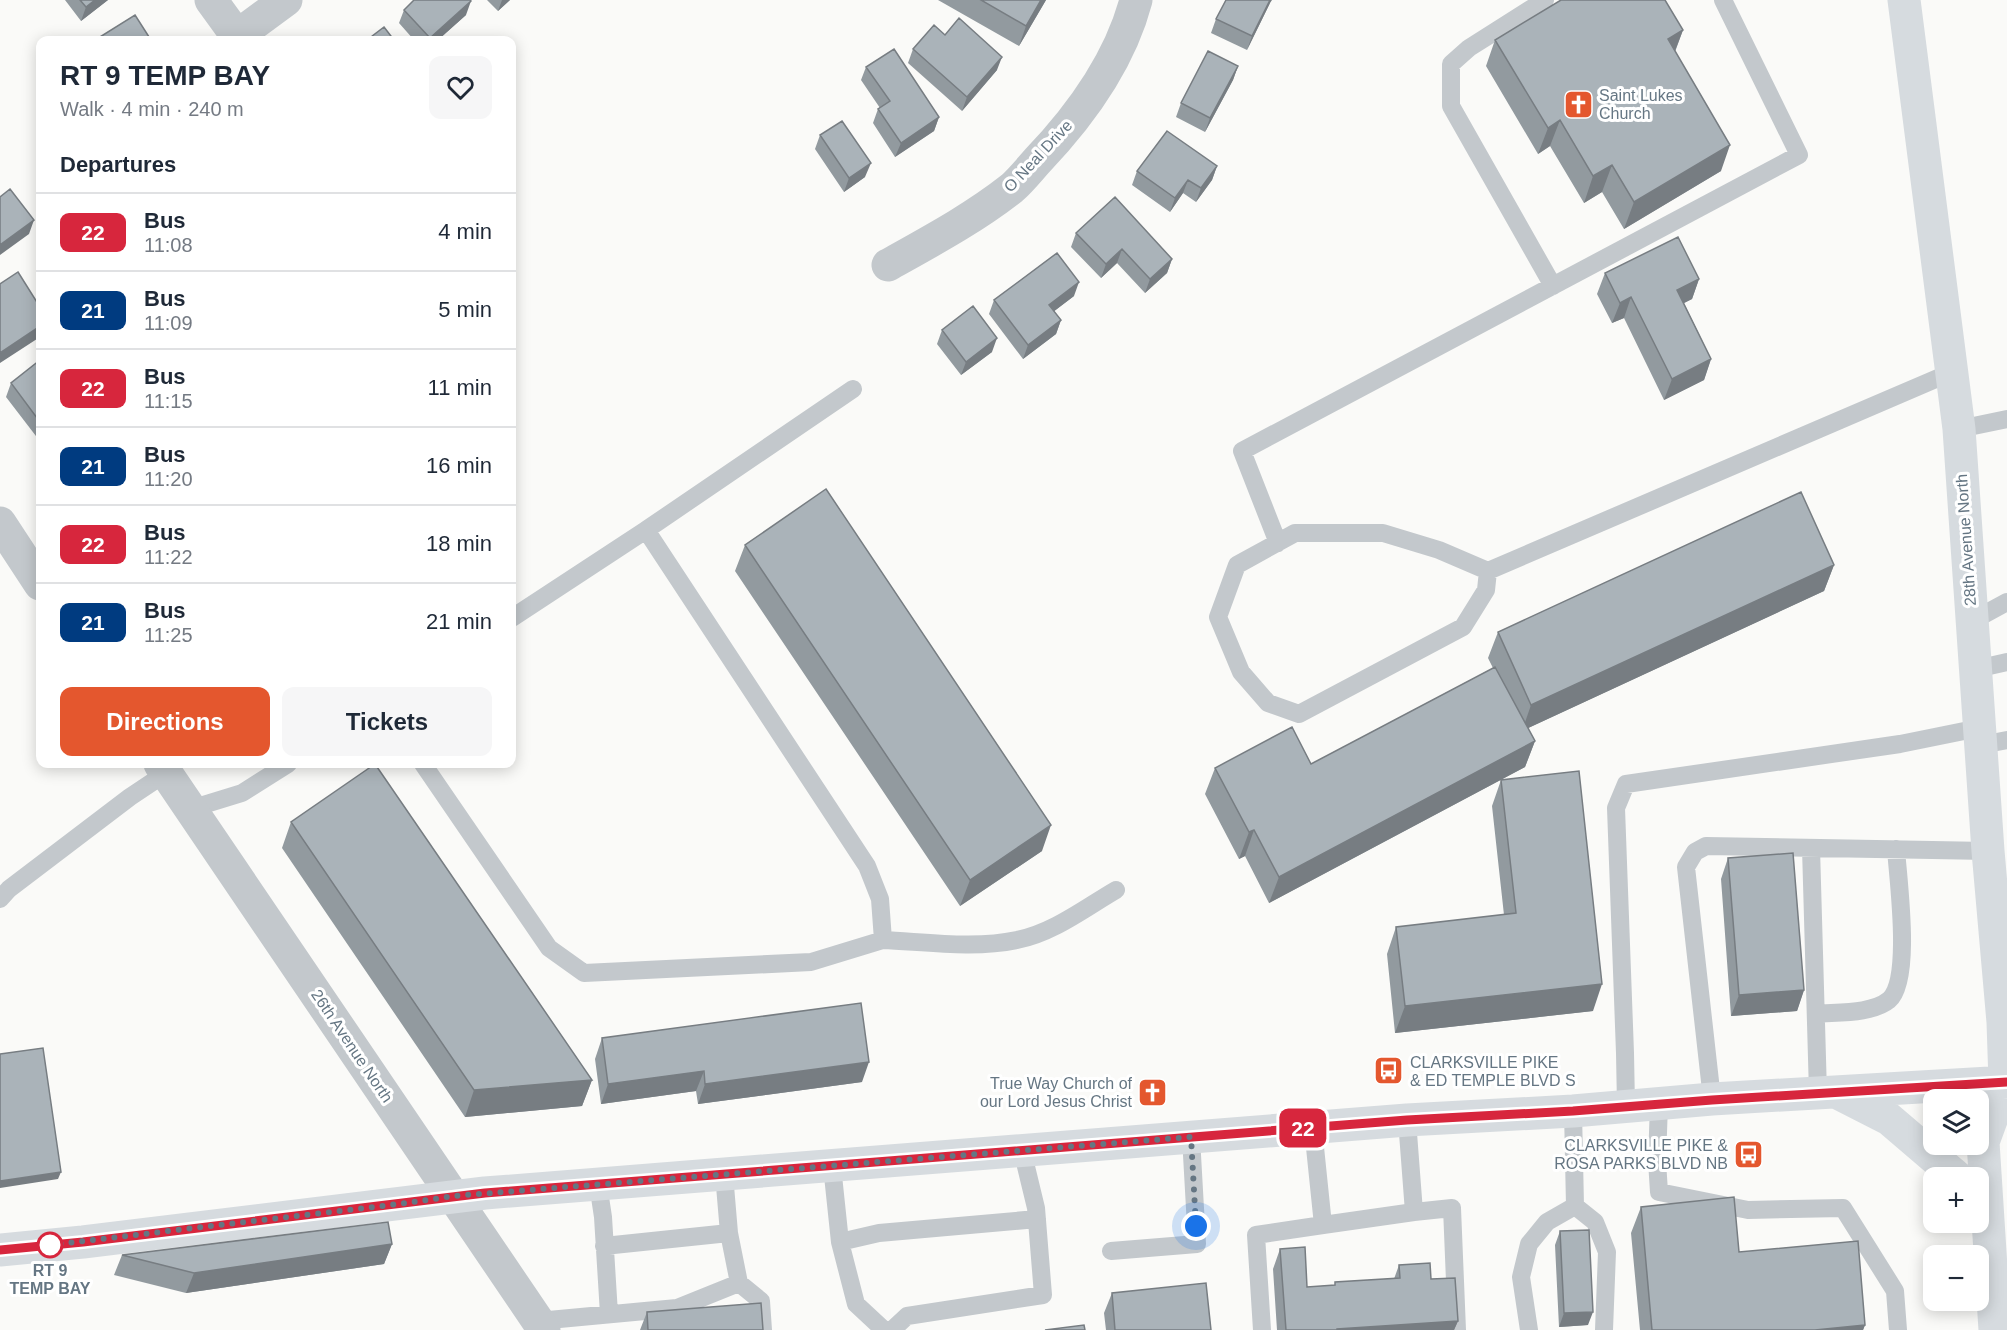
<!DOCTYPE html>
<meta charset="utf-8">
<style>
body{margin:0;font-family:Helvetica,sans-serif;background:#f6f6f7;color:#1f2937;height:100vh;display:flex;flex-direction:column;font-size:22px;white-space:nowrap}
*{box-sizing:border-box;margin:0}
p{font-size:20px;color:#747a83}
.icon{flex:none;width:33px;height:33px;fill:none;stroke:currentColor;stroke-width:2;stroke-linecap:round;stroke-linejoin:round}
.map{position:relative;flex:1;overflow:hidden}
.details{position:absolute;left:36px;top:36px;width:480px;height:732px;display:flex;flex-direction:column;background:#fff;border-radius:12px;box-shadow:0 3px 15px #0003}
.details>*{flex:none}
.badge{padding:0 12px;border-radius:9px;font-size:21px;line-height:39px}
.controls{position:absolute;left:1923px;top:1089px;display:grid;gap:12px}
.controls a{display:grid;place-items:center;width:66px;height:66px;border-radius:12px;background:#fff;box-shadow:0 3px 15px #0003;font-size:30px}
.you{position:absolute;width:30px;height:30px;margin:-15px;border:4px solid #fff;border-radius:50%;background:#1a73e8;box-shadow:0 0 0 9px #1a73e833}
.map>.badge{position:absolute;translate:-50% -50%;box-shadow:0 0 0 3px #fff}
h2{padding:0 24px;font-size:22px;line-height:54px}
.round{display:grid;place-items:center;flex:none;width:63px;height:63px;border-radius:12px;background:#f6f6f7}
.overview{display:flex;align-items:center;justify-content:space-between;height:102px;padding:0 24px}
h1{font-size:28px;font-weight:700;line-height:45px}
.cta{display:flex;gap:12px;margin-top:auto;padding:12px 24px}
.cta a{flex:1;height:69px;border-radius:12px;background:#e4572e;color:#fff;font-size:24px;font-weight:700;line-height:69px;text-align:center}
.cta a+a{background:#f6f6f7;color:#1f2937}
ul{padding:0;list-style:none}
li{display:flex;align-items:center;gap:18px;height:78px;padding:0 24px;border-top:2px solid #e0e1e3}
li div{flex:1}
li b{display:block;font-size:22px}
li em{font-style:normal}
li .badge{min-width:66px;font-weight:700;text-align:center}
.map>svg:first-child{display:block}
.lines{fill:none;stroke-linecap:round;stroke-linejoin:round}
.service{stroke:#c3c8cc;stroke-width:18}
.minor{stroke:#c3c8cc;stroke-width:33}
.secondary{stroke:#d6dbdf;stroke-width:33}
.wall{fill:#929a9f}
.shaded-wall{fill:#777d82}
.building{fill:#aab3b9;stroke:#777d82;stroke-width:1.5}
.line-casing{stroke:#fff;stroke-width:14}
.line{stroke:#d7263d;stroke-width:9}
.walk{stroke:#657683;stroke-width:6;stroke-dasharray:0 10.8}
.stop-dot{fill:#fff;stroke:#d7263d;stroke-width:3}
.labels{text-anchor:middle;dominant-baseline:central;stroke-width:6;stroke-linejoin:round;paint-order:stroke}
.poi-label{font-size:16px;fill:#657683;stroke:#fff;text-anchor:start}
.street-label{font-size:16px;fill:#657683;stroke:#fff}
.stop-label{font-size:16px;font-weight:bold;fill:#657683;stroke:#fff}
</style>
<div class="map">
<svg width="2007" height="1330" viewBox="0 0 2007 1330">
<rect width="100%" height="100%" fill="#fafaf8"/>
<g class="lines">
<path class="service" d="M1545 0 1469 48 1451 64V106L1553 286
M1959 429 2007 419
M646 530 853 389
M1278 543 1242 451 1799 155 1723 0
M1488 571 1486 590 1463 627 1299 714 1268 703 1241 672 1218 617 1237 565 1295 533H1383L1439 550 1488 571 1952 372
M1972 621 2007 602
M1976 669 2007 662
M1981 745 2007 740
M423 764 549 948 584 973 811 962 883 940 880 899 867 866 646 530 512 618
M190 809 242 793 288 764
M1811 848 1818 1093
M0 899 9 889 130 797 166 773
M883 940C926 942 976 949 1017 940 1053 933 1085 908 1116 890
M1816 1014C1837 1012 1872 1014 1889 1000 1912 980 1898 880 1896 849
M1712 1099 1686 867 1695 852 1706 846 1988 851
M1659 1104 1657 1161 1659 1192 1748 1210 1843 1208 1895 1291 1898 1330
M1626 1106 1625 1053 1616 808 1626 784 1900 744 1979 728
M1573 1111 1575 1206
M1407 1120 1414 1212 1452 1208 1457 1330
M832 1166 840 1242 856 1304 884 1330
M724 1174 729 1233 739 1283 761 1301 763 1330
M598 1184 603 1217 609 1314
M1575 1206 1595 1222 1607 1252 1604 1330
M1323 1225 1414 1212
M840 1242 879 1233 1037 1219
M604 1246 729 1233
M1111 1251 1197 1244 1191 1137
M538 1321 677 1308 739 1283
M892 1330 907 1316 1043 1295 1036 1208 1022 1150
M1262 1330 1256 1235 1323 1225 1313 1128
M1529 1330 1521 1277 1529 1244 1547 1222 1575 1206"/>
<path class="minor" d="M211 0 240 40
M237 36 286 0
M888 265C931 241 974 218 1012 188 1021 180 1029 170 1037 161 1080 116 1120 61 1136 0
M0 523 40 584
M160 764 544 1330"/>
<path class="secondary" d="M1904 0 1959 429 1988 851 2003 1022 2005 1082 1983 1142 1995 1330
M1838 1093 1889 1119 1958 1178
M0 1250 83 1242 485 1193 1407 1120 1573 1111 1712 1099 2007 1082"/>
</g>
<path class="wall" d="M65 0H108L81 21Z
M487 0H510L498 11Z
M938 0H1046L1019 46Z
M1270 3 1247 50 1211 33 1216 19Z
M404 10 466 15 438 40H414L399 23Z
M1683 30 1675 52 1721 171 1624 229 1602 192 1584 203 1550 146 1538 154 1486 66 1495 40Z
M945 35 997 70 962 111 908 63 913 49Z
M1238 66 1233 80 1205 132 1176 117 1181 103Z
M866 67 939 117 934 131 895 157 873 123 878 109 880 108 861 80Z
M820 135 865 177 844 192 815 149Z
M1217 166 1212 180 1196 202 1183 193 1170 212 1132 185 1137 171Z
M1076 233 1172 259 1167 273 1145 293 1117 263 1101 278 1071 247Z
M1605 273 1699 279 1692 299 1684 303 1711 359 1704 380 1664 400 1624 318 1612 323 1597 294Z
M1074 296 1054 311 1061 320 1056 334 1023 359 989 314 994 300Z
M942 330 992 352 961 375 937 344Z
M40 360V439L39 440 6 397 11 383Z
M745 545 1042 851 960 906 735 571Z
M1834 565 1824 591 1528 728 1535 741 1525 767 1269 903 1245 856 1239 859 1205 794 1215 768 1311 764 1493 668 1488 658 1498 632Z
M1501 780 1593 1011 1395 1033 1387 954 1396 927 1504 915 1492 806Z
M291 822 592 1080 582 1106 465 1117 282 848Z
M1728 858 1804 990 1797 1011 1731 1016 1721 879Z
M602 1038 862 1082 698 1104 696 1091 601 1104 595 1059Z
M1641 1207 1739 1252 1865 1325 1863 1330H1640L1631 1233Z
M1560 1231 1588 1325 1559 1327 1555 1245Z
M392 1244 384 1264 186 1293 114 1275 122 1255Z
M1280 1249 1307 1287 1335 1285V1282L1394 1279 1399 1265 1431 1279 1458 1321 1454 1330H1277L1273 1269Z
M1112 1293 1211 1330H1106L1104 1313Z
M647 1312 763 1330H640Z"/>
<path class="shaded-wall" d="M95 0H108L81 21 86 7Z
M502 0H510L498 11Z
M1041 0H1046L1019 46 1026 26Z
M1270 0H1272L1270 3 1247 50 1252 36Z
M471 1 466 15 438 40H429L430 38Z
M1683 30 1673 56 1668 39Z
M1002 57 997 70 962 111 967 97Z
M1238 66 1233 80 1205 132 1210 118Z
M939 117 934 131 895 157 901 143Z
M1560 120 1550 146 1538 154 1548 128Z
M1730 145 1721 171 1624 229 1634 202Z
M871 163 865 177 844 192 849 178Z
M1612 165 1602 192 1584 203 1593 176Z
M1217 166 1212 180 1196 202 1201 188Z
M1188 180 1183 193 1170 212 1175 198Z
M34 220 29 234 0 255V245Z
M1122 249 1117 263 1101 278 1106 264Z
M1172 259 1167 273 1145 293 1150 279Z
M1699 279 1692 299 1670 310 1677 290Z
M1079 282 1074 296 1044 319 1049 305Z
M1631 297 1624 318 1612 323 1620 303Z
M1061 320 1056 334 1023 359 1028 345Z
M40 326V337L0 363V353Z
M997 338 992 352 961 375 966 362Z
M1711 359 1704 380 1664 400 1672 379Z
M1834 565 1824 591 1522 731 1531 705Z
M1535 741 1525 767 1269 903 1279 877Z
M1051 825 1042 851 960 906 970 880Z
M1254 830 1245 856 1239 859 1249 832Z
M1602 984 1593 1011 1395 1033 1405 1006Z
M1804 990 1797 1011 1731 1016 1739 995Z
M869 1062 862 1082 698 1104 705 1084Z
M704 1071 696 1091 601 1104 608 1084Z
M592 1080 582 1106 465 1117 474 1090Z
M61 1172 58 1179 0 1188V1181Z
M392 1244 384 1264 186 1293 194 1273Z
M1593 1312 1588 1325 1559 1327 1564 1313Z
M1458 1321 1454 1330H1337V1329Z
M1865 1325 1863 1330H1815Z"/>
<path class="building" d="M80 0H95L86 7Z
M414 0H470L471 1 430 38 404 10Z
M981 0H1041L1026 26Z
M1226 0H1270L1252 36 1216 19Z
M1561 0H1665L1683 30 1668 39 1730 145 1634 202 1612 165 1593 176 1560 120 1548 128 1495 40Z
M135 15 151 40H95Z
M959 18 1002 57 967 97 913 49 934 25 945 35Z
M384 27 394 40H367Z
M894 49 939 117 901 143 878 109 890 101 866 67Z
M1208 51 1238 66 1210 118 1181 103Z
M842 121 871 163 849 178 820 135Z
M1167 131 1217 166 1201 188 1188 180 1175 198 1137 171Z
M10 189 34 220 0 245V197Z
M1115 197 1172 259 1150 279 1122 249 1106 264 1076 233Z
M1678 237 1699 279 1677 290 1711 359 1672 379 1631 297 1620 303 1605 273Z
M1057 253 1079 282 1049 305 1061 320 1028 345 994 300Z
M18 272 40 307V326L0 353V284Z
M973 306 997 338 966 362 942 330Z
M40 360V422L11 383Z
M826 489 1051 825 970 880 745 545Z
M1801 492 1834 565 1531 705 1498 632Z
M1495 667 1535 741 1279 877 1254 830 1249 832 1215 768 1292 727 1311 764Z
M375 764 592 1080 474 1090 291 822Z
M1579 771 1602 984 1405 1006 1396 927 1516 913 1501 780Z
M1793 853 1804 990 1739 995 1728 858Z
M861 1003 869 1062 705 1084 704 1071 608 1084 602 1038Z
M43 1048 61 1172 0 1181V1054Z
M1734 1197 1739 1252 1858 1241 1865 1325 1815 1330H1652L1641 1207Z
M388 1222 392 1244 194 1273 122 1255Z
M1589 1230 1593 1312 1564 1313 1560 1231Z
M1305 1247 1307 1287 1335 1285V1282L1400 1278 1399 1265 1430 1263 1431 1279 1455 1278 1458 1321 1337 1329V1330H1286L1280 1249Z
M1206 1283 1211 1330H1115L1112 1293Z
M761 1303 763 1330H648L647 1312Z
M1084 1325 1085 1330H1045Z"/>
<g class="lines">
<defs>
<path id="line" d="M0 1250 83 1242 485 1193 1407 1120 1573 1111 1712 1100 2007 1082"/>
</defs>
<use href="#line" class="line-casing"/>
<use href="#line" class="line"/>
<path class="walk" d="M50 1245 407 1203 454 1196 1191 1137 1196 1226"/>
</g>
<defs>
<symbol id="church-square" viewBox="-11 -11 22 22"><rect x="-9" y="-9" width="18" height="18" rx="4" fill="#e4572e" stroke="#fff"/><path d="M-1.2-6h2.4v3.5h3.3v2.4h-3.3V6h-2.4V-.1h-3.3v-2.4h3.3Z" fill="#fff"/></symbol>
<symbol id="bus-square" viewBox="-11 -11 22 22"><rect x="-9" y="-9" width="18" height="18" rx="4" fill="#e4572e" stroke="#fff"/><path d="M-5-6H5V4H4V6H2V4H-2V6H-4V4H-5ZM-3.5-4V0h7V-4ZM-3.5 1.2v1.5H-2V1.2ZM2 1.2v1.5H3.5V1.2Z" fill="#fff"/></symbol>
</defs>
<g fill-rule="evenodd">
<use href="#church-square" x="1562" y="88" width="33" height="33"/>
<use href="#bus-square" x="1372" y="1054" width="33" height="33"/>
<use href="#church-square" x="1136" y="1076" width="33" height="33"/>
<use href="#bus-square" x="1732" y="1138" width="33" height="33"/>
</g>
<circle class="stop-dot" cx="50" cy="1245" r="12"/>
<g class="labels">
<g class="poi-label">
<text x="1599" y="95">Saint Lukes<tspan x="1599" dy="18">Church</tspan></text>
<text x="1410" y="1062">CLARKSVILLE PIKE<tspan x="1410" dy="18">&amp; ED TEMPLE BLVD S</tspan></text>
<text x="1132" y="1083" text-anchor="end">True Way Church of<tspan x="1132" dy="18">our Lord Jesus Christ</tspan></text>
<text x="1728" y="1145" text-anchor="end">CLARKSVILLE PIKE &amp;<tspan x="1728" dy="18">ROSA PARKS BLVD NB</tspan></text>
</g>
<g class="street-label">
<text transform="translate(1038 156) rotate(-47)">O Neal Drive</text>
<text transform="translate(1966 540) rotate(-94)">28th Avenue North</text>
<text transform="translate(352 1046) rotate(56)">26th Avenue North</text>
</g>
<g class="stop-label">
<text x="50" y="1270">RT 9<tspan x="50" dy="18">TEMP BAY</tspan></text>
</g>
</g>
</svg>
<div class="controls">
<a><svg class="icon" aria-label="layers" viewBox="0 0 24 24"><path d="M12 4l9 5-9 5-9-5zM3 14l9 5 9-5"/></svg></a>
<a>+</a>
<a>−</a>
</div>
<div class="you" style="left:1196px;top:1226px"></div>
<b class="badge" style="left:1303px;top:1128px;background:#d7263d;color:#fff">22</b>
<section class="details">
<div class="overview"><div><h1>RT 9 TEMP BAY</h1><p>Walk · 4 min · 240 m</p></div><a class="round"><svg class="icon" aria-label="heart" viewBox="0 0 24 24"><path d="M12 20l-8-8c-3-5 5-10 8-4 3-6 11-1 8 4z"/></svg></a></div>
<h2>Departures</h2>
<ul>
<li><span class="badge" style="background:#d7263d;color:#fff">22</span><div><b>Bus</b><p>11:08</p></div><em>4 min</em></li>
<li><span class="badge" style="background:#003b80;color:#fff">21</span><div><b>Bus</b><p>11:09</p></div><em>5 min</em></li>
<li><span class="badge" style="background:#d7263d;color:#fff">22</span><div><b>Bus</b><p>11:15</p></div><em>11 min</em></li>
<li><span class="badge" style="background:#003b80;color:#fff">21</span><div><b>Bus</b><p>11:20</p></div><em>16 min</em></li>
<li><span class="badge" style="background:#d7263d;color:#fff">22</span><div><b>Bus</b><p>11:22</p></div><em>18 min</em></li>
<li><span class="badge" style="background:#003b80;color:#fff">21</span><div><b>Bus</b><p>11:25</p></div><em>21 min</em></li>
</ul>
<div class="cta"><a>Directions</a><a>Tickets</a></div>
</section>
</div>
